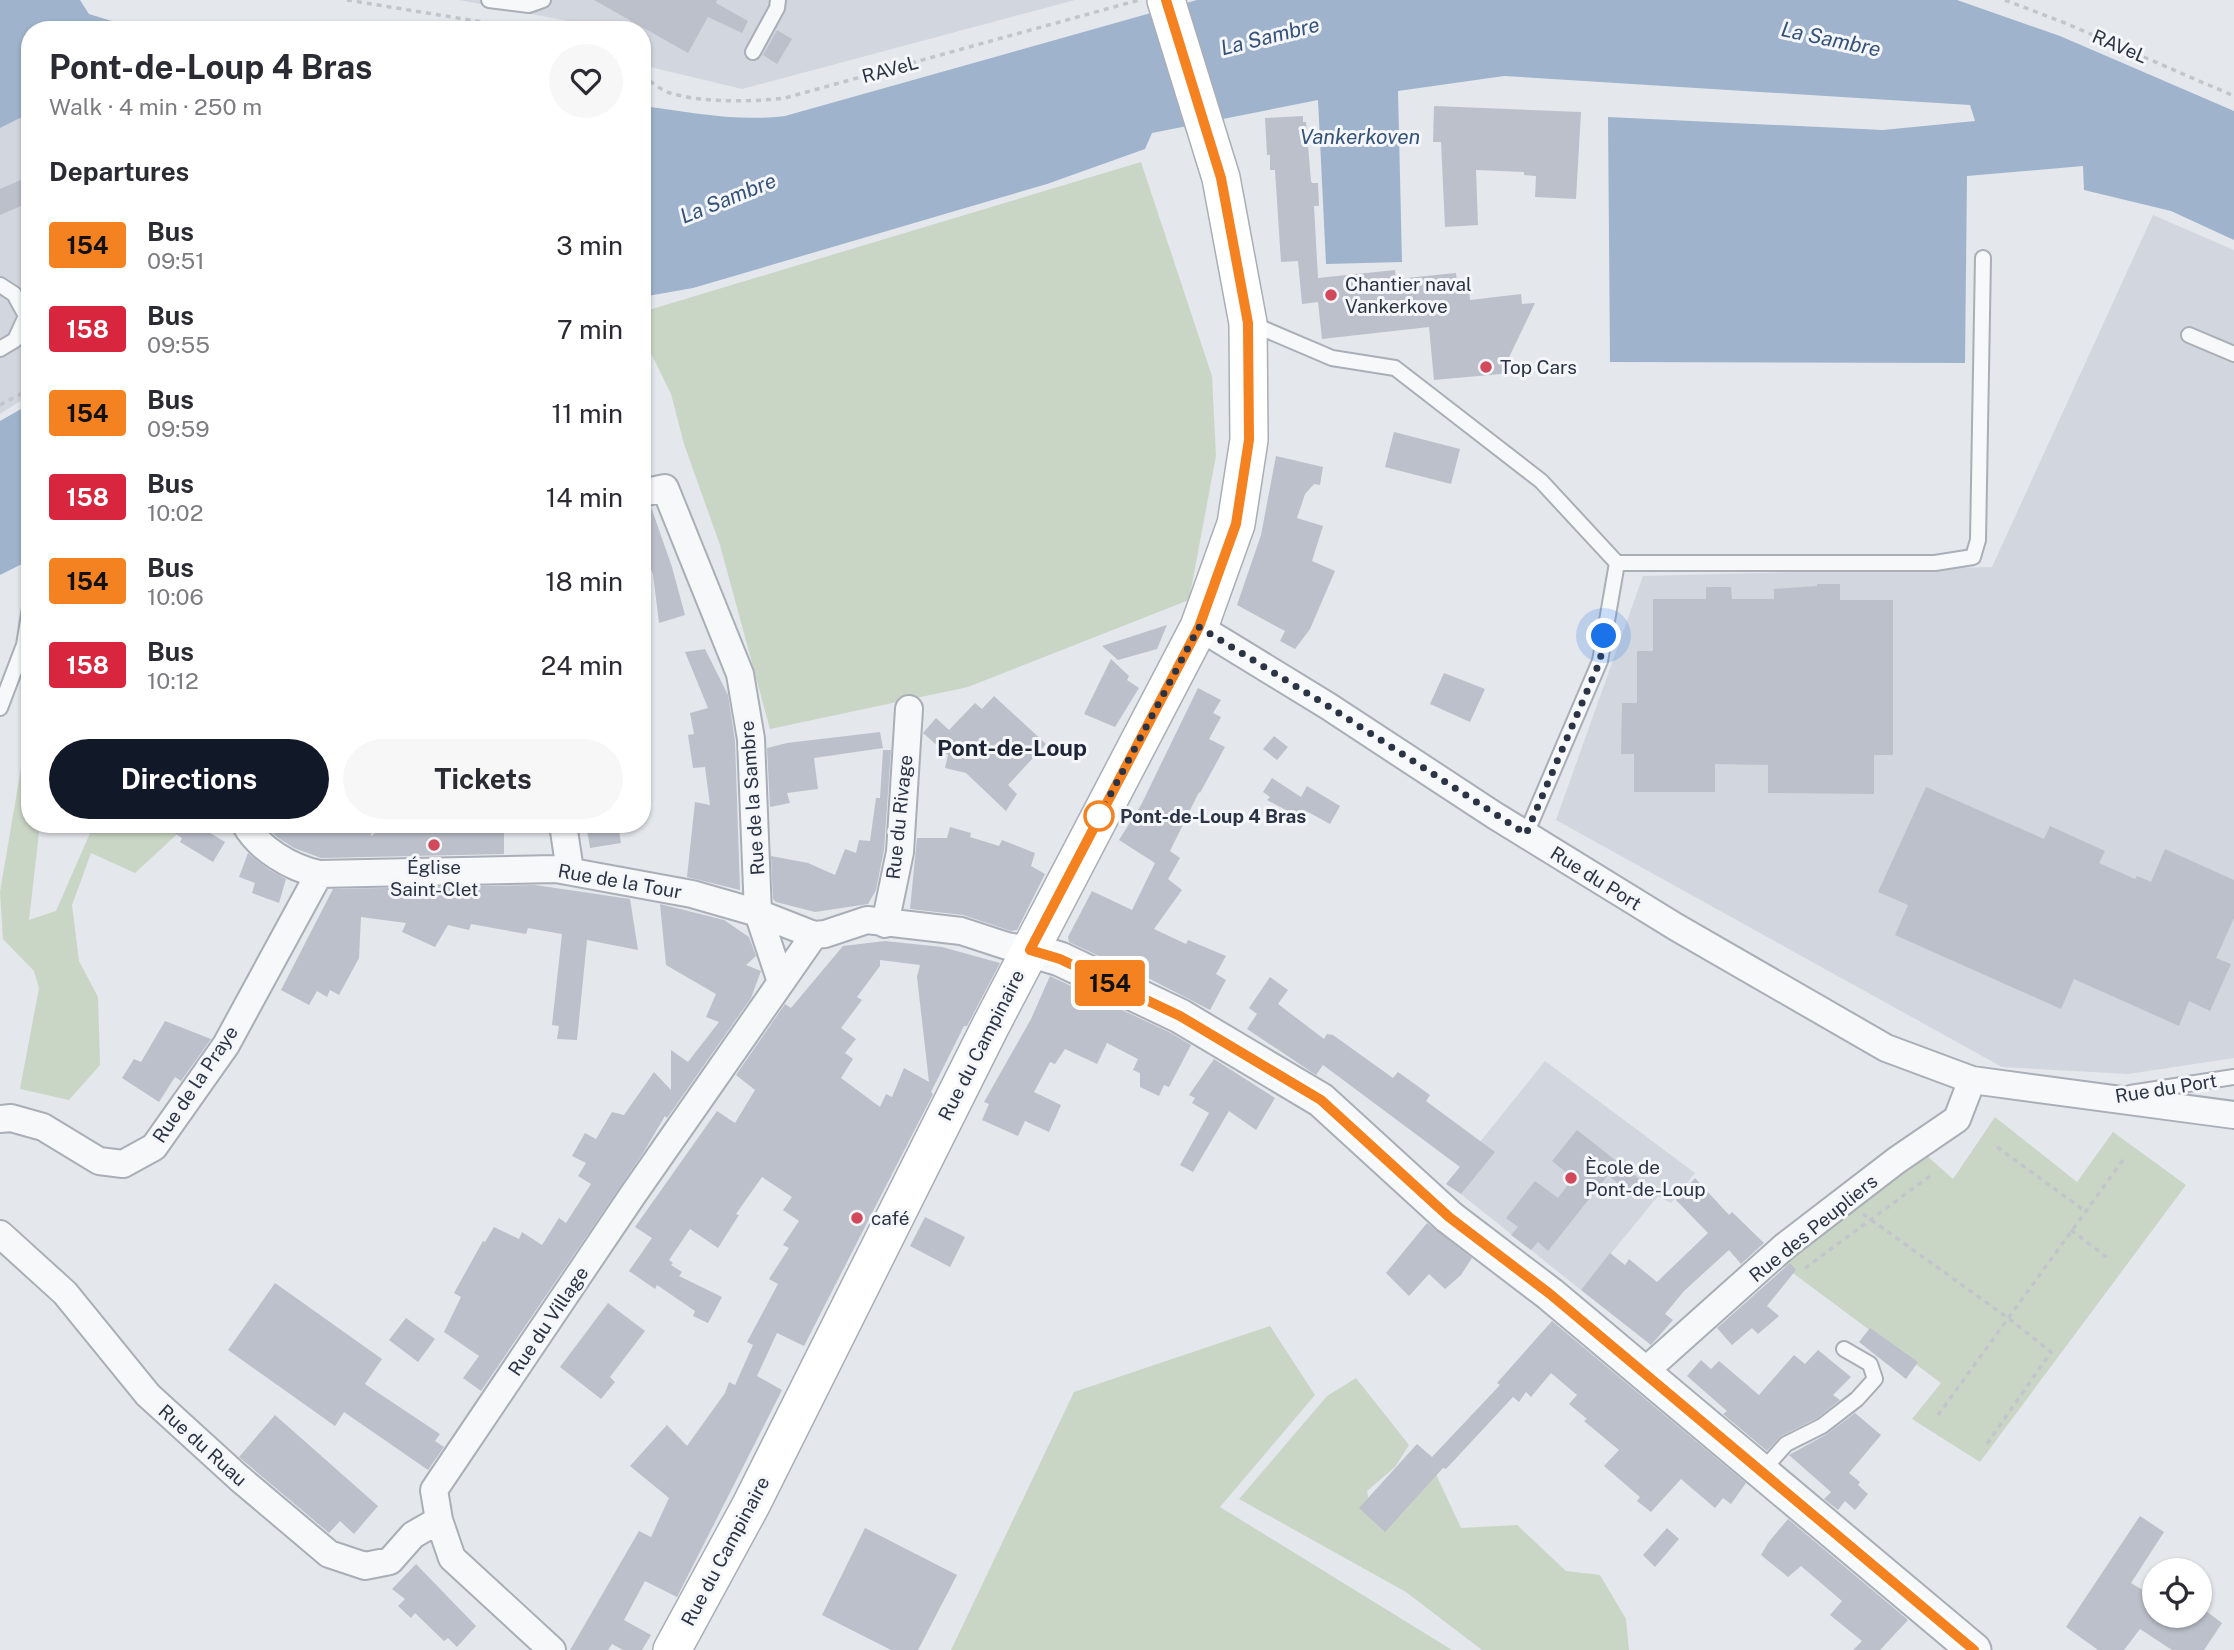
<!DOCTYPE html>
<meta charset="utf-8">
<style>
body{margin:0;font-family:"Public Sans",sans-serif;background:#f7f7f7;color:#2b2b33;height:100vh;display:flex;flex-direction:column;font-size:26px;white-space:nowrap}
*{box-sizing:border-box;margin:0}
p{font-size:23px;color:#7c7c81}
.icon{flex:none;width:38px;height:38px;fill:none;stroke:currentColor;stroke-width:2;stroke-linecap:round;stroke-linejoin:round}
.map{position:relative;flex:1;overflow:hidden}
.sheet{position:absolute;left:21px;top:21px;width:630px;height:812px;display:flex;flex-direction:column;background:#fff;border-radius:28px;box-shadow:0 2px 5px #0004}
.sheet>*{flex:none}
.badge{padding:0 14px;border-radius:5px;font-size:24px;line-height:46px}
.buttons{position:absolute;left:2142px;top:1558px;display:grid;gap:14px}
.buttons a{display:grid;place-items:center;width:70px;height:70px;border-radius:50%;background:#fff;box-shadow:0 2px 5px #0004;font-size:35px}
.you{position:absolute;width:35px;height:35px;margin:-18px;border:5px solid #fff;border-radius:50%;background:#1a73e8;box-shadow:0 0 0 10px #1a73e833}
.map>.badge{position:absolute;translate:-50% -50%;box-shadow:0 0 0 4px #fff}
h2{padding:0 28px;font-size:26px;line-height:63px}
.round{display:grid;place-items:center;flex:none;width:74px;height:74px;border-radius:37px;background:#f7f7f7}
.overview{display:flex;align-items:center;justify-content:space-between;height:119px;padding:0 28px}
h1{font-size:33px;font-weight:700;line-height:52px}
.cta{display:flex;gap:14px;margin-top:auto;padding:14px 28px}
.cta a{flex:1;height:80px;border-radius:42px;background:#111827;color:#fff;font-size:28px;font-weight:700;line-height:80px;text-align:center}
.cta a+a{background:#f7f7f7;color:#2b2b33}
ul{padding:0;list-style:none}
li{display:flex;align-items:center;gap:21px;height:84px;padding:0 28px}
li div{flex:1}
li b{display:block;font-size:26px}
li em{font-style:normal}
li .badge{min-width:77px;font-weight:700;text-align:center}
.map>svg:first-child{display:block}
.built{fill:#d2d6de}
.green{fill:#c9d6c5}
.water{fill:#9fb4cc}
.building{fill:#bbc0ca;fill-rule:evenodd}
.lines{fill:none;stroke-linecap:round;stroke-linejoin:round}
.service-casing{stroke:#a9aeb7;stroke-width:18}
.minor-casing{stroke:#a9aeb7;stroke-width:30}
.tertiary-casing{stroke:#a9aeb7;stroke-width:37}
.secondary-casing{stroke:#a9aeb7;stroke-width:40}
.path{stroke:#c2c5cb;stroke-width:3.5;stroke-dasharray:5 5;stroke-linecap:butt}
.service{stroke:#f7f8fa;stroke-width:14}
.minor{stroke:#f7f8fa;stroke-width:26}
.tertiary{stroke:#f7f8fa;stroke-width:33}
.secondary{stroke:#fff;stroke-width:37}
.line-casing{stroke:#fff;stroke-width:16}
.line{stroke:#f58220;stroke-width:10}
.walk{stroke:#2b3445;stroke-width:7;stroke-dasharray:0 12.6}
.poi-dot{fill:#d1495b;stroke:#f4f6f9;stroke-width:2.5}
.stop-dot{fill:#fff;stroke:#f58220;stroke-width:3.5}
.labels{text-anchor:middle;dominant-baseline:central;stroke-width:6;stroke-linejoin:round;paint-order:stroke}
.street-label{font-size:19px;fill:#2b3445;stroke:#f4f6f9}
.poi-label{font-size:19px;fill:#2b3445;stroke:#f4f6f9;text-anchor:start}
.stop-label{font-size:19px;font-weight:bold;fill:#2b3445;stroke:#f4f6f9;text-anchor:start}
.water-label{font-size:21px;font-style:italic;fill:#34527a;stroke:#f4f6f9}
.quarter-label{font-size:23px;font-weight:bold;fill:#1d2536;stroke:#f4f6f9}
</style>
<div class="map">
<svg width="2234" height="1650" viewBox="0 0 2234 1650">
<rect width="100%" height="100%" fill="#e4e7ec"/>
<path class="built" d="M459 0H1075L742 89 642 65V30H602L599 27Z
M30 113V395L0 414V128Z
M2153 215 2234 250V1058L2128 1074 2002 1067 1556 820 1643 576 1992 567Z
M1545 1061 1695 1173 1671 1203 1658 1196 1581 1290 1447 1183Z"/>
<path class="green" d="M1141 162 1212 376 1216 456 1189 600 968 687 770 729 720 545 684 444 671 394 642 335V312Z
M30 715V824H40L29 920 56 911 94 824H188L135 873 91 853 72 905 79 961 98 997 100 1065 69 1100 20 1089 39 988 34 971 3 939 0 892Z
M1995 1117 2077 1182 2113 1132 2186 1185 1980 1462 1912 1419 1941 1383 1782 1265 1926 1155 1953 1179Z
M1270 1326 1315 1395 1220 1507 1452 1650H951L1074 1392Z
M1356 1378 1409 1445 1395 1467 1367 1491 1371 1511 1434 1470 1461 1528 1517 1525 1566 1571 1600 1575 1626 1619 1629 1650H1482L1406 1592 1239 1499 1327 1396Z"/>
<path class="water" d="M0 0H80L89 14 141 30H30V113L0 128Z
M1197 0H1957L2060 36 2234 111V240L2171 211 2084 190 2083 166 1967 176 1965 363 1610 362 1608 117 1883 130 1975 121 1970 105 1504 76 1398 91 1402 262 1326 264 1318 100 1152 133 1145 149 1047 184 693 288 642 297V106C690 112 736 122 785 116Z
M30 404V560L0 575V421Z"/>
<path class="building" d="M594 0H717L716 3 748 21 742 33 708 17 688 53Z
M777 30 792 39 777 64 763 55Z
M1434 106 1581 112 1576 199 1535 197 1536 176 1524 175V172L1476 170 1478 225 1445 227 1441 142H1433Z
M1303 116V122H1306L1311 181 1312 183H1318L1319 206H1314L1318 278 1395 270 1396 279 1456 273 1458 290 1469 289 1470 300 1521 294 1522 304 1535 303 1501 374 1434 380 1429 327 1322 339 1318 302 1302 304 1298 261 1281 262 1275 170H1270V155H1267L1265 118Z
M30 176V202L0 215V189Z
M1394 432 1460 449 1451 484 1385 467Z
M1276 456 1323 467 1320 485 1314 484 1305 494 1297 518 1323 526 1312 561 1335 571 1310 629 1295 649 1280 641 1285 631 1237 605 1261 535Z
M651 507 672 567 685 615 659 623 653 574 642 548V508Z
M1817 584H1840V600H1893V755H1874V794L1768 793V765L1715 764V792H1634V754H1621L1622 703H1637V651H1653V599H1706V587H1731L1732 599H1774V589L1817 586Z
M1167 625 1157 649 1118 660 1102 646Z
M705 649 728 695 735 741 740 890 687 877 695 802 710 805 705 767 693 768 688 735 694 734 690 713 708 708 685 652Z
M1111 659 1129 676 1127 680 1139 688 1115 727 1084 714Z
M1444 673 1485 689 1470 722 1430 704Z
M1198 688 1221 700 1213 713 1221 717 1209 739 1225 747 1200 793 1199 792 1170 851 1180 858 1168 879 1182 890 1154 929 1186 944 1188 940 1226 956 1216 974 1226 980 1210 1010 1121 964 1120 966 1069 942 1068 937 1092 891 1132 910 1155 863 1119 840 1141 805Z
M994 696 1046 744 1008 785 1017 794 1006 811 966 773 945 768 948 755 923 733 936 718 949 730 975 703 982 709Z
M880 732 883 748 814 758 818 789 787 793 790 803 770 807 767 748 787 743Z
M1274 736 1288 747 1277 760 1263 749Z
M883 750H891L884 850 876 890 868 904 815 912 776 902 773 899 771 856 808 863 835 875 845 849 856 853 859 840 870 841 876 798H880Z
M1272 778 1301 797 1307 786 1340 806 1330 824 1308 812 1303 819 1267 800 1270 797 1263 792Z
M1926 787 2044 839 2050 826 2105 851 2099 863 2135 879 2137 876 2151 882 2165 849 2234 880V918L2216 958 2231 964 2210 1011 2189 1001 2179 1026 2074 979 2061 1009 1895 935 1908 905 1878 892Z
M161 824H195L225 842 213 862 180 842 182 838Z
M277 824 370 826 371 836 390 824H504V854L321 858 294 848 277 837 272 832Z
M586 824H618L621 843 590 848Z
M950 827 971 833 970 837 999 846 1002 840 1035 853 1031 866 1045 874 1017 930 1011 931 963 915 910 909 917 838H947Z
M248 853 268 869 286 879 279 903 252 893 255 883 239 877Z
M535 885 630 899 638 950 587 940 577 1040 557 1039 559 1026 552 1025 562 934 528 928 526 934 471 924 469 930 448 925 435 947 402 932 406 923 361 917 359 958 339 995 330 990 327 997 317 991 309 1005 281 990 333 889Z
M660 904 724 920 749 937 756 956 746 965 761 971 751 998 667 1118 665 1116 643 1153 481 1391 463 1378 479 1356 444 1332 461 1297 454 1293 483 1241 485 1242 494 1227 519 1239 522 1232 542 1245 559 1218 566 1223 591 1184 578 1176 586 1163 572 1156 585 1133 596 1139 612 1112 624 1115 654 1072 671 1090V1050L688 1062 719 1022 706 1017 716 994 666 965Z
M885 941 942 947 1000 963 967 1026H964L931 1092 933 1094 804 1346 777 1333 757 1376 782 1390 677 1597 645 1581 624 1620 651 1635 642 1650H623L612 1644 608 1650H570L639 1531 651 1537 669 1498 630 1466 667 1425 687 1446 725 1393 729 1382 735 1385 753 1345 747 1342 778 1284 769 1279 789 1248 783 1245 799 1221 783 1210 792 1197 762 1177 736 1214 739 1215 718 1248 690 1229 669 1260 673 1263 671 1265 682 1272 679 1276 722 1297 708 1323 693 1316 695 1311 657 1285 655 1289 629 1271 652 1238 635 1227 717 1111 735 1123 755 1090 736 1075 785 1004 791 1008 843 946ZM880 960 920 965 917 977 929 1082 904 1068 892 1097 886 1094 880 1107 841 1078 853 1059 845 1053 856 1039 841 1028 862 1000 857 997 880 966Z
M1050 976 1171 1033 1191 1045 1169 1087 1164 1085 1159 1096 1140 1087V1073L1133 1070 1138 1059 1107 1043 1097 1064 1065 1049 1055 1064 1050 1062 1034 1092 1061 1105 1049 1132 1025 1121 1018 1136 982 1120 989 1104 984 1102 1031 1019Z
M1270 977 1288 990 1278 1004 1324 1039 1327 1034 1333 1035 1393 1078 1398 1072 1430 1095 1426 1101 1495 1152 1461 1194 1446 1184 1460 1167 1323 1065 1316 1075 1247 1029 1257 1014 1249 1008Z
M165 1021 211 1039 181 1081 175 1077 159 1102 122 1078 134 1059 141 1062Z
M1214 1059 1275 1098 1256 1130 1229 1111 1193 1172 1180 1165 1209 1113 1192 1103 1195 1098 1189 1095Z
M1577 1130 1648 1186 1637 1199 1608 1175 1548 1251 1538 1242 1531 1250 1511 1235 1518 1227 1506 1218 1535 1181 1558 1198 1573 1178 1552 1161Z
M1695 1178 1729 1215 1732 1212 1764 1243 1741 1264 1729 1250 1684 1291 1665 1314 1673 1320 1651 1345 1581 1290 1610 1253 1625 1265 1629 1259 1657 1282 1708 1233 1676 1200Z
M925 1217 965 1237 950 1267 910 1246Z
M1427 1223 1472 1258 1461 1275 1445 1289 1429 1274 1409 1296 1386 1273Z
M1790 1263 1796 1270 1767 1306 1779 1316 1758 1334 1752 1328 1732 1345 1717 1328Z
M275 1283 382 1359 365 1384 440 1434 435 1441 444 1447 428 1470 344 1412 335 1426 228 1350Z
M608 1303 645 1331 610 1377 615 1382 601 1399 560 1367Z
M406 1318 435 1339 418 1362 389 1340Z
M1552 1321 1746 1483 1731 1504 1723 1498 1715 1508 1681 1479 1651 1512 1637 1501 1640 1497 1604 1466 1619 1450 1584 1421 1587 1419 1569 1404 1577 1395 1551 1373 1531 1397 1526 1392 1519 1402 1513 1397 1446 1469 1443 1468 1385 1532 1359 1508 1417 1444 1432 1457 1500 1385 1497 1383Z
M1870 1328 1918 1362 1906 1379 1859 1342Z
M1818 1350 1851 1377 1833 1395 1840 1400 1817 1418 1781 1436 1767 1451 1723 1414 1727 1411 1687 1376 1701 1360 1711 1369 1719 1361 1759 1395 1794 1355 1805 1364Z
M1855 1413 1881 1435 1849 1473 1860 1482 1858 1485 1868 1494 1855 1510 1845 1501 1838 1510 1824 1499 1831 1492 1789 1455 1827 1434Z
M275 1415 378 1506 354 1534 340 1521 329 1533 239 1457Z
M2140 1516 2164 1532 2131 1583 2154 1597V1615H2200L2202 1608 2222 1623 2204 1650H2172L2140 1629 2124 1650H2098L2066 1627Z
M1788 1519 1908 1620 1880 1650H1853L1862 1641 1830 1615 1842 1601 1801 1566 1788 1577 1761 1555 1768 1543Z
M865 1528 957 1575 918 1650H891L822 1615Z
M1667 1528 1679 1539 1655 1567 1643 1555Z
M416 1564 476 1626 457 1647 448 1638 444 1641 415 1613 411 1618 398 1606 405 1599 392 1589Z"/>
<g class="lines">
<defs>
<path id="service" d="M489 0 529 5 543 0
M753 52 777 8 778 0
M0 285 14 294 26 316 30 313
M1250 323 1332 358 1395 368 1541 481 1617 563H1935L1973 557 1978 540 1983 258
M2189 335 2234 354
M0 349 15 340 26 316
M0 708 24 645 30 608
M1526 834 1600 661 1617 563
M2130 1093 2234 1077
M1761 1472 1786 1444 1822 1426 1857 1399 1875 1379 1870 1364 1844 1349"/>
<path id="minor" d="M642 493 665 488 740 674 751 739 758 913 781 982
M1199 627 1328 706 1494 815 1676 927 1886 1048 1972 1080 2234 1115
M245 824C259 849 291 868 319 874L556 869 692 894 758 913 814 935 825 934 867 920 961 931 1007 946 1030 950
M563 824 570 871
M885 924 900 852 909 709
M0 1119 11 1118 43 1127 99 1161 123 1164 154 1147 226 1045 319 874
M0 1234 65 1293 148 1395 239 1478 329 1554 365 1566 390 1561 413 1535 439 1520
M1644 1372 1785 1246 1897 1160 1957 1119 1972 1080
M552 1650 452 1558 439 1520 434 1490 632 1196 814 935"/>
<path id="tertiary" d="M1030 950 1060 959 1180 1016 1321 1100 1449 1217 1550 1294 1974 1650"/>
<path id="secondary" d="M672 1650 751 1505 990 1027 1199 627 1236 524 1249 440 1248 323 1221 178 1166 0"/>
</defs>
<use href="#service" class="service-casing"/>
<use href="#minor" class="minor-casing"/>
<use href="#tertiary" class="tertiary-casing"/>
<use href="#secondary" class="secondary-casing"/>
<path class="path" d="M347 0 532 30
M2005 0 2065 23 2234 96
M642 75C651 81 660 90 670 93 703 103 752 102 785 98L1139 0
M0 405 30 389
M1997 1147 2085 1211
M1863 1214 2008 1318 2051 1352 1984 1448
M2071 1230 2109 1259
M1805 1268 1930 1176
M1938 1415 2123 1160"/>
<use href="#service" class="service"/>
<use href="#minor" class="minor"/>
<use href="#tertiary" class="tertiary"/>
<use href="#secondary" class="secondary"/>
</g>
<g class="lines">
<defs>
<path id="line" d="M1166 0 1221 178 1248 323 1249 440 1236 524 1199 627 1030 950 1060 959 1180 1016 1321 1100 1449 1217 1550 1294 1974 1650"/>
</defs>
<use href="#line" class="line-casing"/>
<use href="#line" class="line"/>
<path class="walk" d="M1099 816 1199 627 1328 706 1526 834 1600 661 1604 636"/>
</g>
<g class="poi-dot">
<circle cx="1331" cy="295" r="7"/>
<circle cx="1486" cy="367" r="7"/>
<circle cx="434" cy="845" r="7"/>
<circle cx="1571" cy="1178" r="7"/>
<circle cx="857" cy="1218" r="7"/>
</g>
<circle class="stop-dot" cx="1099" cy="816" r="14"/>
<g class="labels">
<g class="street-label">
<text transform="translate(2120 46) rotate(23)">RAVeL</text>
<text transform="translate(890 69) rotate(-15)">RAVeL</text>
<text transform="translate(752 798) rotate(-94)">Rue de la Sambre</text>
<text transform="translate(899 817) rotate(-84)">Rue du Rivage</text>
<text transform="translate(1596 878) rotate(32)">Rue du Port</text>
<text transform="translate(620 881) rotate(10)">Rue de la Tour</text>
<text transform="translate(981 1045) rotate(-63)">Rue du Campinaire</text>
<text transform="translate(195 1084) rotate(-56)">Rue de la Praye</text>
<text transform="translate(2166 1088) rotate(-9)">Rue du Port</text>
<text transform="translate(1813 1228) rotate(-39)">Rue des Peupliers</text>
<text transform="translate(548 1321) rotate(-56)">Rue du Village</text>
<text transform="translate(203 1445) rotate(42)">Rue du Ruau</text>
<text transform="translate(725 1551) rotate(-62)">Rue du Campinaire</text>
</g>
<g class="poi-label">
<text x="1345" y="284">Chantier naval<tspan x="1345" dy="22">Vankerkove</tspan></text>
<text x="1500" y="367">Top Cars</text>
<text x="434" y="867" text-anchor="middle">Église<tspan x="434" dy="22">Saint-Clet</tspan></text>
<text x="1585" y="1167">Ècole de<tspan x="1585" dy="22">Pont-de-Loup</tspan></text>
<text x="871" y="1218">café</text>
</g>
<g class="stop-label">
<text x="1120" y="816">Pont-de-Loup 4 Bras</text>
</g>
<g class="water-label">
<text transform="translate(1270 36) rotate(-14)">La Sambre</text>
<text transform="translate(1831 39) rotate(12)">La Sambre</text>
<text x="1360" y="136">Vankerkoven</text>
<text transform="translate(728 198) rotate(-22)">La Sambre</text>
</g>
<g class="quarter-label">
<text x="1012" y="747">Pont-de-Loup</text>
</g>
</g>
</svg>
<div class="buttons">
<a><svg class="icon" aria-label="locate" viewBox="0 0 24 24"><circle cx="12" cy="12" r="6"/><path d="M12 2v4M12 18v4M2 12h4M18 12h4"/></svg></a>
</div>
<div class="you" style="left:1604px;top:636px"></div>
<b class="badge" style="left:1110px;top:983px;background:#f58220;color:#111">154</b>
<section class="sheet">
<div class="overview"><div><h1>Pont-de-Loup 4 Bras</h1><p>Walk · 4 min · 250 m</p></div><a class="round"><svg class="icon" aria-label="heart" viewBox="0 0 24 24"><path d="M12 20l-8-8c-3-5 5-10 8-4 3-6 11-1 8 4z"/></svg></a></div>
<h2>Departures</h2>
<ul>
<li><span class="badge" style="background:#f58220;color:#111">154</span><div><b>Bus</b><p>09:51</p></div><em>3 min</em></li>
<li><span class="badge" style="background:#d7263d;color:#fff">158</span><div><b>Bus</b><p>09:55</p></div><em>7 min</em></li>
<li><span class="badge" style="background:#f58220;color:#111">154</span><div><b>Bus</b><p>09:59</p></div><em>11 min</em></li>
<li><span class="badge" style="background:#d7263d;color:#fff">158</span><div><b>Bus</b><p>10:02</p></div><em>14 min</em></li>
<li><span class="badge" style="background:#f58220;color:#111">154</span><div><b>Bus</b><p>10:06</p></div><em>18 min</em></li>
<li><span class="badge" style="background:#d7263d;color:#fff">158</span><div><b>Bus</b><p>10:12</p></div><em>24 min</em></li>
</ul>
<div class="cta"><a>Directions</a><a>Tickets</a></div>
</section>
</div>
